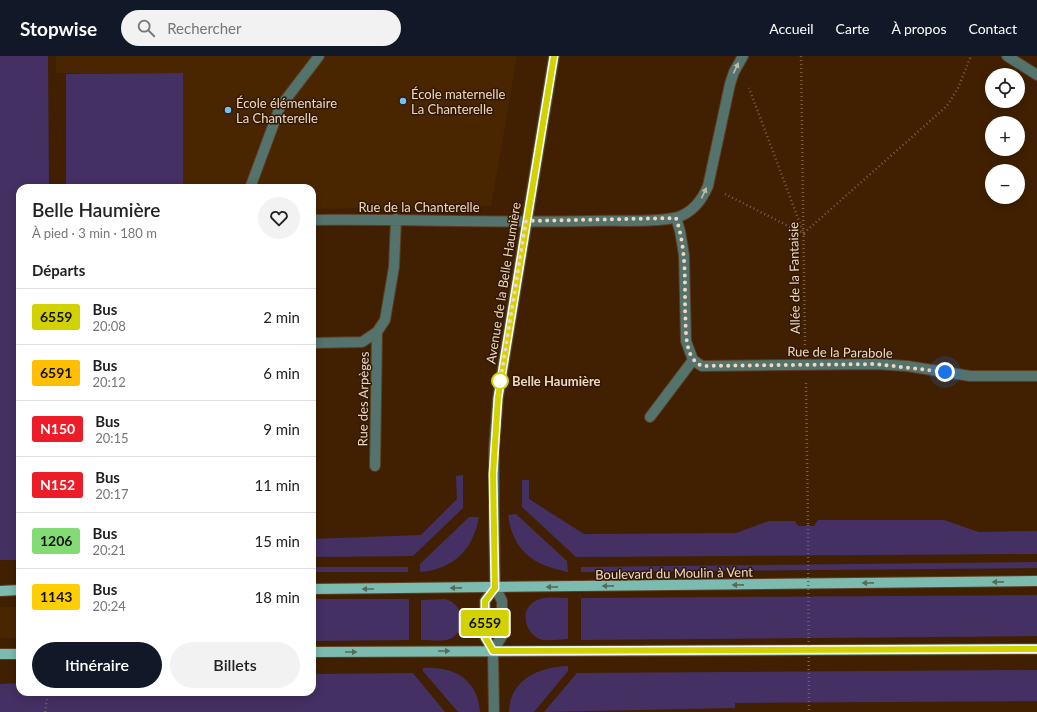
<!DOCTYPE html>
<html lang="fr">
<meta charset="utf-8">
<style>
body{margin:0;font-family:Lato,sans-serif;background:#f2f2f2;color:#222;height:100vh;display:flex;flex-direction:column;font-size:15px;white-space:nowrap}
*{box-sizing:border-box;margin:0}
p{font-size:13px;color:#767676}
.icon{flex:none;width:22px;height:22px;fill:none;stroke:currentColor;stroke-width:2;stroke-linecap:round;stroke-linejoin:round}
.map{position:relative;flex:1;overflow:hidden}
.sheet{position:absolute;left:16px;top:128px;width:300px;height:512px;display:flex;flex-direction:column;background:#fff;border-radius:12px;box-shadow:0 2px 10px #0003}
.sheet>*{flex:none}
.badge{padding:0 8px;border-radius:3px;font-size:14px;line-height:26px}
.buttons{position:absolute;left:985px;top:12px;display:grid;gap:8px}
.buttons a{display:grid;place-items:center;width:40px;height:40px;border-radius:50%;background:#fff;box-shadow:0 2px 10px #0003;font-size:20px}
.you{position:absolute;width:20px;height:20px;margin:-10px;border:3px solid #fff;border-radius:50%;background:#1a73e8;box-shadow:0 0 0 6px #1a73e833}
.map>.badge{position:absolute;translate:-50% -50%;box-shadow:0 0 0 2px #fff}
h2{padding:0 16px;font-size:15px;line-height:36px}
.round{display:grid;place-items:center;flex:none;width:42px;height:42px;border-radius:21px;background:#f2f2f2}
.summary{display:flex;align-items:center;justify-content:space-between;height:68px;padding:0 16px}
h1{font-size:19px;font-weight:600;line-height:30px}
.primary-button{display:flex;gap:8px;margin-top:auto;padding:8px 16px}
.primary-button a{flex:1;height:46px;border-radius:24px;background:#111827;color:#fff;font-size:16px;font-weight:600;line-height:46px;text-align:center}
.primary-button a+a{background:#f2f2f2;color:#222}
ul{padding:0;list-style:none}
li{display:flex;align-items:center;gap:12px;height:56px;padding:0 16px;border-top:1px solid #e0e0e0}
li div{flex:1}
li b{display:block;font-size:15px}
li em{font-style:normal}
li .badge{min-width:44px;font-weight:700;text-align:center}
header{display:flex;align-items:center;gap:24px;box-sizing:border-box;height:56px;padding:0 20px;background:#111827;color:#fff}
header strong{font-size:19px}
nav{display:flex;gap:22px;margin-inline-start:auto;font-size:14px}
.search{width:280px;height:36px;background:#f2f2f2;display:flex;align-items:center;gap:10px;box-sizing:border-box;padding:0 14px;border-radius:22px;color:#767676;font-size:15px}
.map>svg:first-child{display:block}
.built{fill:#4a2600}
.green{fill:#443063}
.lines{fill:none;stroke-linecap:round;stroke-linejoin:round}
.minor-casing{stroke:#5c3d20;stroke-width:12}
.major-casing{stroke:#5c3d20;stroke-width:12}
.path{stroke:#7c5e42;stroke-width:2.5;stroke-dasharray:1 3;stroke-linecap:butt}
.minor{stroke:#54736c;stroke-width:10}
.major{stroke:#7cbcb0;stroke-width:10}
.path-bridge{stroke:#7c5e42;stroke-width:2.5;stroke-dasharray:1 3;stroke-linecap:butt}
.oneway{fill:#c2b9a8}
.oneway2{fill:#566a5a}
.line-casing{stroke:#fff;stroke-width:9}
.line{stroke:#d2d200;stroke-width:6}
.walk{stroke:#f1d7c2;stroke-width:4;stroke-dasharray:0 7.2}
.poi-dot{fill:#74c0f6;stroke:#301905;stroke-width:1.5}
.stop-dot{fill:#fff;stroke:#d2d200;stroke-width:2}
.labels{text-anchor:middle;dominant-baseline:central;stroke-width:3;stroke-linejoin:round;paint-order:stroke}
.poi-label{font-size:13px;fill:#f1d7c2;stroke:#301905;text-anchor:start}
.street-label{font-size:13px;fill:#f1d7c2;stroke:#301905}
.stop-label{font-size:13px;font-weight:bold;fill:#f1d7c2;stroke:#301905;text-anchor:start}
</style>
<header>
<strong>Stopwise</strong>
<div class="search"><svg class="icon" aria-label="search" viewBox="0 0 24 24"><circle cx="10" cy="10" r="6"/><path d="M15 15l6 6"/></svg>Rechercher</div>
<nav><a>Accueil</a><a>Carte</a><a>À propos</a><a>Contact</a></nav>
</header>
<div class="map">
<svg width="1037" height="656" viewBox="0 0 1037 656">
<rect width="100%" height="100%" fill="#402001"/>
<path class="built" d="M56 0H517L491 150 312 153V132H183L182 17H56Z
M0 551H20V582H0Z"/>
<path class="green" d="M0 0H48L49 132H20V504H0Z
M183 17V132H66V18Z
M463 419V452L413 500 312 501V483L421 479 457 443 456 420Z
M522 424H529V443L584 478 736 477 769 465H795L798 470H814L818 464H944L979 476 1037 475V498L576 501 522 451Z
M516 458 567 505 568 516C533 509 513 495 508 459Z
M469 461H479C473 494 454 513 420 516V508Z
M1037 506V512L581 516V511Z
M312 511H408V516H312Z
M1037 539V580L581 584V542Z
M568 542V583C560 583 547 586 540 583 524 577 519 552 537 544 545 540 559 542 568 542Z
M312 543H409V584L312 585Z
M445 543C464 547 468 575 450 583 442 586 430 584 421 584V544Z
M568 610V615L534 656H509C510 623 539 611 568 610Z
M423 612C453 610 478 623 480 656H458L423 615Z
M1037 614V645L735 647V652L544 656 577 617Z
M413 617 445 656H0V628L20 627V636H312V618Z"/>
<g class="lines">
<defs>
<path id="minor" d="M1007 0 1037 19
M250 132 280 51 319 0
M676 162 680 175 684 199 686 285 693 304 702 310 876 308 907 310 970 320H1037
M312 164C405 163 498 167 590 165 613 164 657 167 678 161 693 156 702 144 708 130L730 28 734 16 743 0
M312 287 362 286 377 276 385 264 394 211 396 163
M650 361 693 304
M375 410 377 276
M493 595 502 580V545L495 531 494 456V393L498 342 554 0
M494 656 493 595 485 581V545L495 531"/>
<path id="major" d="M312 533 1037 525
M0 535 20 534
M312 596 1037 593
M0 598H20"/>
</defs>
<use href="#minor" class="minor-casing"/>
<use href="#major" class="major-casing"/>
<path class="path" d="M801 0 805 290
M725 138 804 178 749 32
M804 177 947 50 958 32 971 0
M806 327 808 469
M45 656 48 636"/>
<use href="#minor" class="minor"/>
<use href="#major" class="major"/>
<path class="path-bridge" d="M808 469 809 656"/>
</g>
<defs><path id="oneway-solid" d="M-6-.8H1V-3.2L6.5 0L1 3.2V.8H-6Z"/></defs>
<g class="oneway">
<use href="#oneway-solid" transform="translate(736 12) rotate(-65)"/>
<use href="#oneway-solid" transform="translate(704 137) rotate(-65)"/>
</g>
<g class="oneway2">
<use href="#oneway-solid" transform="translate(998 526) rotate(179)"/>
<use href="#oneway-solid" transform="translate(868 527) rotate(179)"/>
<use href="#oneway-solid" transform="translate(738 529) rotate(179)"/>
<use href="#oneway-solid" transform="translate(608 530) rotate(179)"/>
<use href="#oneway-solid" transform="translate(552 531) rotate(179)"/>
<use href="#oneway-solid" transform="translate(456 532) rotate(179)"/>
<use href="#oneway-solid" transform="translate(368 533) rotate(180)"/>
<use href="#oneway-solid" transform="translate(444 595)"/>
<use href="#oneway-solid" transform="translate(351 596)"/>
</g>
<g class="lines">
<defs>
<path id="line" d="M554 0 498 342 493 418 495 532 485 545V581L493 595 1037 593"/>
</defs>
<use href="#line" class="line-casing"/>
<use href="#line" class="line"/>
<path class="walk" d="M500 325V327L526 165 676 162C686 192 685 223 685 254 686 266 685 280 688 291 690 300 694 306 702 310L876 308 945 316"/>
</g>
<g class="poi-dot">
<circle cx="403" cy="45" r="4"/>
<circle cx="228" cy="54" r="4"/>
</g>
<circle class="stop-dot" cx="500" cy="325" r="8"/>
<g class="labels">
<g class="poi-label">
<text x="411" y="38">École maternelle<tspan x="411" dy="15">La Chanterelle</tspan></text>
<text x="236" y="47">École élémentaire<tspan x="236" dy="15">La Chanterelle</tspan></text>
</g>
<g class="street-label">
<text x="419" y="151">Rue de la Chanterelle</text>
<text transform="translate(794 222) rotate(-91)">Allée de la Fantaisie</text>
<text transform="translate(503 227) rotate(-81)">Avenue de la Belle Haumière</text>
<text transform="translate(840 296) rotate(1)">Rue de la Parabole</text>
<text transform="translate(363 343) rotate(-89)">Rue des Arpèges</text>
<text transform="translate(674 517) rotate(-1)">Boulevard du Moulin à Vent</text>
</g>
<g class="stop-label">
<text x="512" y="325">Belle Haumière</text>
</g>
</g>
</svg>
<div class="buttons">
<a><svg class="icon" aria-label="locate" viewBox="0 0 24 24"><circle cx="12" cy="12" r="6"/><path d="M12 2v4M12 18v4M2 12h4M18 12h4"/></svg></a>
<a>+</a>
<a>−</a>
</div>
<div class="you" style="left:945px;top:316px"></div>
<b class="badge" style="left:485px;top:567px;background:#d2d200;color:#111">6559</b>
<section class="sheet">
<div class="summary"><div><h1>Belle Haumière</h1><p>À pied · 3 min · 180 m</p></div><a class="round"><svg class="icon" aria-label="heart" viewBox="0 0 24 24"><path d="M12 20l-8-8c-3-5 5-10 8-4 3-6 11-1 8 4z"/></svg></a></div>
<h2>Départs</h2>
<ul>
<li><span class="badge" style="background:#d2d200;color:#111">6559</span><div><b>Bus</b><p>20:08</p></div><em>2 min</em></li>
<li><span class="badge" style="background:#ffbe00;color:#111">6591</span><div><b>Bus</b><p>20:12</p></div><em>6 min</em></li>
<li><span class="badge" style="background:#ed1c29;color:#fff">N150</span><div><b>Bus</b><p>20:15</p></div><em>9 min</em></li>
<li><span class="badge" style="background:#ed1c29;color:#fff">N152</span><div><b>Bus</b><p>20:17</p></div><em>11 min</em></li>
<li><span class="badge" style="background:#82dc73;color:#111">1206</span><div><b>Bus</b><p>20:21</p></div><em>15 min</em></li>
<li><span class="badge" style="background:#ffce00;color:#111">1143</span><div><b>Bus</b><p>20:24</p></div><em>18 min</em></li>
</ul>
<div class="primary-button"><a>Itinéraire</a><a>Billets</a></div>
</section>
</div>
